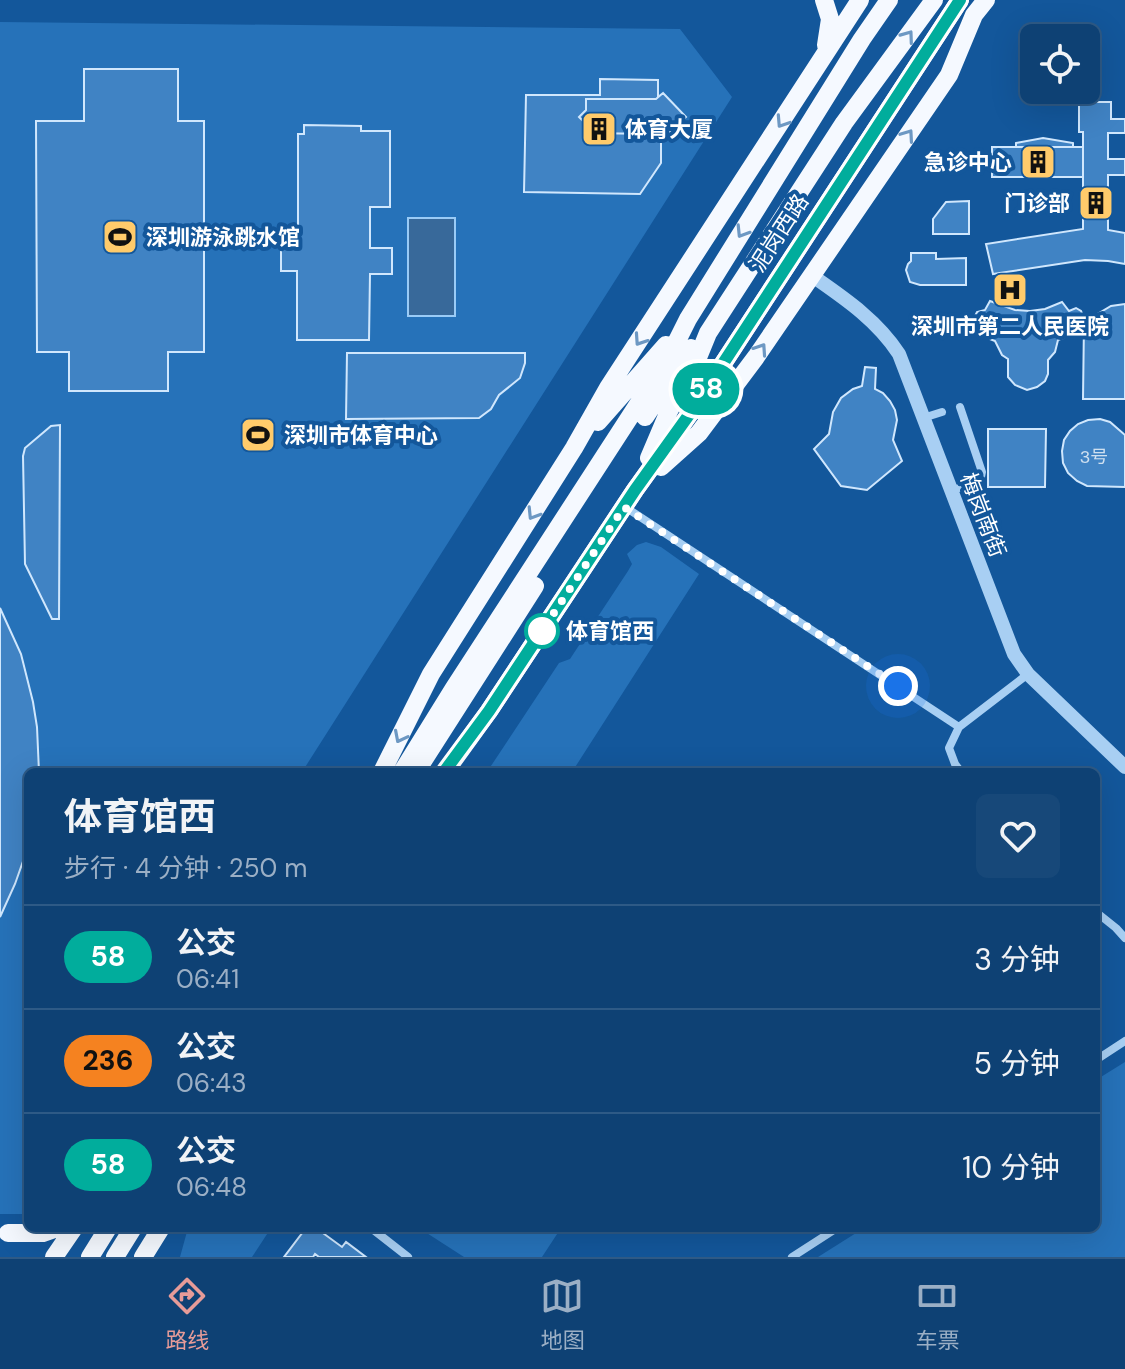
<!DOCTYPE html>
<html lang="zh">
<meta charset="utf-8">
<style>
body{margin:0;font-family:"DM Sans","Noto Sans SC",sans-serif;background:#174879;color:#f1f3f6;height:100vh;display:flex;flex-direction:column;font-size:30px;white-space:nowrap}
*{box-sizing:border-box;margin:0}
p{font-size:26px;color:#9bafc5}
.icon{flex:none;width:44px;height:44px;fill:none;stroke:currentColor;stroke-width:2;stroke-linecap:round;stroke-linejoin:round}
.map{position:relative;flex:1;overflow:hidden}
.sheet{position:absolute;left:24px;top:768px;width:1076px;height:464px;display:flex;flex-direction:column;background:#0e4174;border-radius:12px;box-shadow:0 8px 32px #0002,0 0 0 2px #2e5a86}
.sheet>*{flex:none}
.badge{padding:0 16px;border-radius:26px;font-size:28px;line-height:52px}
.fabs{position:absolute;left:1020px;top:24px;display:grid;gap:16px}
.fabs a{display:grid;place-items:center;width:80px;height:80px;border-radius:12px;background:#0e4174;box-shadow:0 8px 32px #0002,0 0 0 2px #2e5a86;font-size:40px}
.you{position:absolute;width:40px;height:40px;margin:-20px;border:6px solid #fff;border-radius:50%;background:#1a73e8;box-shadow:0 0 0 12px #1a73e833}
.map>.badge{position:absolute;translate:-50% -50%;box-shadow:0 0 0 4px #fff}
.round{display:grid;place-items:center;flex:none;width:84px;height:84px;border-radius:12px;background:#174879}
.summary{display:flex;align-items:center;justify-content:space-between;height:136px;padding:0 40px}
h1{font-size:38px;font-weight:700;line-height:60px}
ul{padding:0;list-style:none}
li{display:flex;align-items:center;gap:24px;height:104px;padding:0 40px;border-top:2px solid #2e5a86}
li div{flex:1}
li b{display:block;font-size:30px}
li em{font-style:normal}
li .badge{min-width:88px;font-weight:700;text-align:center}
.tabs{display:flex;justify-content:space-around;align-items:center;height:112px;border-top:2px solid #2e5a86;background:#0e4174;font-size:22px;color:#9bafc5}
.tabs a{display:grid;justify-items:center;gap:4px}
.tabs .on{color:#e69b98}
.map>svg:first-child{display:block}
.green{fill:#2672b9}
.water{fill:#38699a;stroke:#9acbf6;stroke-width:2}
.building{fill:#4083c4;stroke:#d0e7fd;stroke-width:2}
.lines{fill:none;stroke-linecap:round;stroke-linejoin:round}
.minor{stroke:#a8cff3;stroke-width:8}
.tertiary{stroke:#a8cff3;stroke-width:14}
.primary{stroke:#f5f9ff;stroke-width:18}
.oneway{stroke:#6d98c3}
.line-casing{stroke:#fff;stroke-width:18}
.line{stroke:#01ad9c;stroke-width:12}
.walk{stroke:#fff;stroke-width:8;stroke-dasharray:0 14.4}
.stop-dot{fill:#fff;stroke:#01ad9c;stroke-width:4}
.labels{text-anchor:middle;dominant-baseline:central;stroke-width:8;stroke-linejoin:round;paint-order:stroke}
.number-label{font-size:18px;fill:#cfe0f0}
.poi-label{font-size:22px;font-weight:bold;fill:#fff;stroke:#13579b;text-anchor:start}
.street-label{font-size:22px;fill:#fff;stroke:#13579b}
.stop-label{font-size:22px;font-weight:bold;fill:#fff;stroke:#13579b;text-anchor:start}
</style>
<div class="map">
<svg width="1125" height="1257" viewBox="0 0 1125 1257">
<rect width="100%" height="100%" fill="#13579b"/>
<path class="green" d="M0 22 680 29 732 97 302 772H28V1214H0Z
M646 542 661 547 699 574 572 772H487L559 663 570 659 628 571 632 564 627 554 637 545Z
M1125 1062V1257H818L864 1228H1096V1080Z
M188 1228H271L252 1257H180Z
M419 1228H561L542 1257H464Z"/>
<path class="water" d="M408 218H455V316H408Z"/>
<path class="building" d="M84 69H178V121H204V352H168V391H69V352H37L36 121H84Z
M600 79 658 80V97L663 93 686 117 661 141V163L640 194 524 192 526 95H600Z
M663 93 686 117 661 141 655 134 586 133V124L579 117 586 110V99H656Z
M1079 102H1111V119H1125V133H1108V159H1125V175H1108V230L1125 233V264L1108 261 1085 260 993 274 986 244 1083 229V132H1079Z
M304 125 361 126V131H390V207H370V248H392V274H370L369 340H297V271H281V245H298V134H304Z
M1043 138 1073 143V147H1016V143Z
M992 147H1083V177H992Z
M969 201V234H933V219L946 202Z
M911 253H936V259L966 258V285H920L910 282 906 270 908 264 911 261Z
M990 301 1015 310 1030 311 1045 309 1062 302 1069 311 1076 308 1081 311 1083 316 1081 320 1075 324 1079 332 1058 340 1055 352 1048 360V374L1045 381 1037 387 1027 390 1015 385 1008 377V359L1002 355 995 341 974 333 978 323 975 316 977 312 985 310Z
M1125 304V399H1083L1084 322 1111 306Z
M347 353H525V363L520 378 499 395 491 409 479 418 346 419Z
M865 367 876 368 875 389 883 393 890 401 895 410 897 420 893 440 902 461 867 490 841 486 814 449 829 434 833 412 841 398 853 389 862 386Z
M1100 419 1110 422 1125 435V487L1087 486 1077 481 1068 473 1063 463 1062 451 1064 440 1070 431 1078 424 1088 420Z
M60 425 59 619H52L25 564 23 456 25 448 51 426Z
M988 429H1046L1045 487H988Z
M0 608 21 654 33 702 37 727 39 772H28V847L15 884 0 917Z
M306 1228H316L342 1247 346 1242 366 1257H319L315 1254 313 1257H284Z"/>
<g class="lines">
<path class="minor" d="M923 418 942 412
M950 490C962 487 981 486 982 472L960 407
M625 507 959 727
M961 772 955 764 949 748 959 727 1028 674
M1096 912 1116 928 1125 938
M1096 1060 1125 1041
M371 1228 408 1257
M792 1257 837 1228"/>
<path class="tertiary" d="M811 275C844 298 877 320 899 354L1014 654 1028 674 1125 767"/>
<path class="primary" d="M824 0 830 19 826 45
M645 417 691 348
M598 422 666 345
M649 458 669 411 699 355 708 333 844 123 934 0
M661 467 699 433 756 357 949 75 974 15 986 0
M382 772 431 674 574 448 608 388 860 0
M402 772 454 688 670 355 688 319 862 39 889 0
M416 772 535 586
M445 772 489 711 635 490 696 405 960 0
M8 1233H43L57 1228
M54 1257 74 1228
M90 1257 108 1228
M115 1257 133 1228
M143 1257 161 1228"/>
</g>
<defs><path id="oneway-chevron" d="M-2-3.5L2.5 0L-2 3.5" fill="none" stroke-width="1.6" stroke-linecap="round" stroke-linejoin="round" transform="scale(2)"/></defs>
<g class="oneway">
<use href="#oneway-chevron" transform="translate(908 36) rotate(-54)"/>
<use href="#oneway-chevron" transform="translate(782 122) rotate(123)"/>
<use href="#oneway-chevron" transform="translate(908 135) rotate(-55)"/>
<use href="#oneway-chevron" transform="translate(742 232) rotate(122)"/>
<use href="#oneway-chevron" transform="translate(640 340) rotate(124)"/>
<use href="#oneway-chevron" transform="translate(761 349) rotate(-56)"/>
<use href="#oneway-chevron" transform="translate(533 514) rotate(122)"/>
<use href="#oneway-chevron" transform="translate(400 737) rotate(117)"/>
</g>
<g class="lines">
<defs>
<path id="line" d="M444 772 489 711 635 490 696 405 960 0"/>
</defs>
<use href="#line" class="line-casing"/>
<use href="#line" class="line"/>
<path class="walk" d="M542 631 540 634 624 507 898 686"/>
</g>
<defs>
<symbol id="building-square" viewBox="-11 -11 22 22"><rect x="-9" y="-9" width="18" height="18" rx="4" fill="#ffcb6b" stroke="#13579b"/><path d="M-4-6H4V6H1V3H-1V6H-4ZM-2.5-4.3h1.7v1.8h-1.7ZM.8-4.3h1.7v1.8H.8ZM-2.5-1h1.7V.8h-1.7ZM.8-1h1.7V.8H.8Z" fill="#111"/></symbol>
<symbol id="stadium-square" viewBox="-11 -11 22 22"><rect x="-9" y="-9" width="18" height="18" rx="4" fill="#ffcb6b" stroke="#13579b"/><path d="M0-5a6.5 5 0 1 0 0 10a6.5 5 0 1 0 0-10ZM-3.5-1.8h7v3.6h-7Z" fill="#111"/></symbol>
<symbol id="hospital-square" viewBox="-11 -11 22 22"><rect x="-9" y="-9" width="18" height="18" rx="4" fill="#ffcb6b" stroke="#13579b"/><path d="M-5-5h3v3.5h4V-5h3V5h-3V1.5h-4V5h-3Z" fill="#111"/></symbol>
</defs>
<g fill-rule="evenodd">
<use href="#building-square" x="579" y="109" width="40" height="40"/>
<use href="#building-square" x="1018" y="142" width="40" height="40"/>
<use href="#building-square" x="1076" y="183" width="40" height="40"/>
<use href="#stadium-square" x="100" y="217" width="40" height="40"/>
<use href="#hospital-square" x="990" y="270" width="40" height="40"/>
<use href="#stadium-square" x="238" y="415" width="40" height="40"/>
</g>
<circle class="stop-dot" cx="542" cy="631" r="16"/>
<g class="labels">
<g class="number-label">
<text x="1094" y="457">3号</text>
</g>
<g class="poi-label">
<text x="625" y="129">体育大厦</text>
<text x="1012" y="162" text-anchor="end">急诊中心</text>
<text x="1070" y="203" text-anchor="end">门诊部</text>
<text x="146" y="237">深圳游泳跳水馆</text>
<text x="1010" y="326" text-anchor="middle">深圳市第二人民医院</text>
<text x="284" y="435">深圳市体育中心</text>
</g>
<g class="street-label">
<text transform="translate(779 233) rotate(-57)">泥岗西路</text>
<text transform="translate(983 515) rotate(69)">梅岗南街</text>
</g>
<g class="stop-label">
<text x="566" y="631">体育馆西</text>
</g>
</g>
</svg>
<div class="fabs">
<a><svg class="icon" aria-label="locate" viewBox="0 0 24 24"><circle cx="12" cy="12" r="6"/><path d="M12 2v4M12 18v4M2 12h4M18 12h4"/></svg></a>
</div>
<div class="you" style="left:898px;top:686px"></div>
<b class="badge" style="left:706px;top:389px;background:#01ad9c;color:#fff">58</b>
<section class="sheet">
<div class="summary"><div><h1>体育馆西</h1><p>步行 · 4 分钟 · 250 m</p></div><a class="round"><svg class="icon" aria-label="heart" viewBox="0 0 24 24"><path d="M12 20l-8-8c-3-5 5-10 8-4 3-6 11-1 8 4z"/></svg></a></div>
<ul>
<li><span class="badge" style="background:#01ad9c;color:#fff">58</span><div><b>公交</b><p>06:41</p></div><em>3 分钟</em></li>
<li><span class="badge" style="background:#f58220;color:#111">236</span><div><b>公交</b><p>06:43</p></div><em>5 分钟</em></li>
<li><span class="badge" style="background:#01ad9c;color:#fff">58</span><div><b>公交</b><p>06:48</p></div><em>10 分钟</em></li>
</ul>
</section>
</div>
<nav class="tabs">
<a class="on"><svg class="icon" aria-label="directions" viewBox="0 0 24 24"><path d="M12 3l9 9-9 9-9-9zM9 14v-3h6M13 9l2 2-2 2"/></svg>路线</a>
<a><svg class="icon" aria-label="map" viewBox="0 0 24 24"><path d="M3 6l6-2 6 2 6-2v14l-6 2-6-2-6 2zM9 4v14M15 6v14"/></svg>地图</a>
<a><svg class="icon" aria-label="tickets" viewBox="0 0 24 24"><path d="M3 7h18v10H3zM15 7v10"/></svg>车票</a>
</nav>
